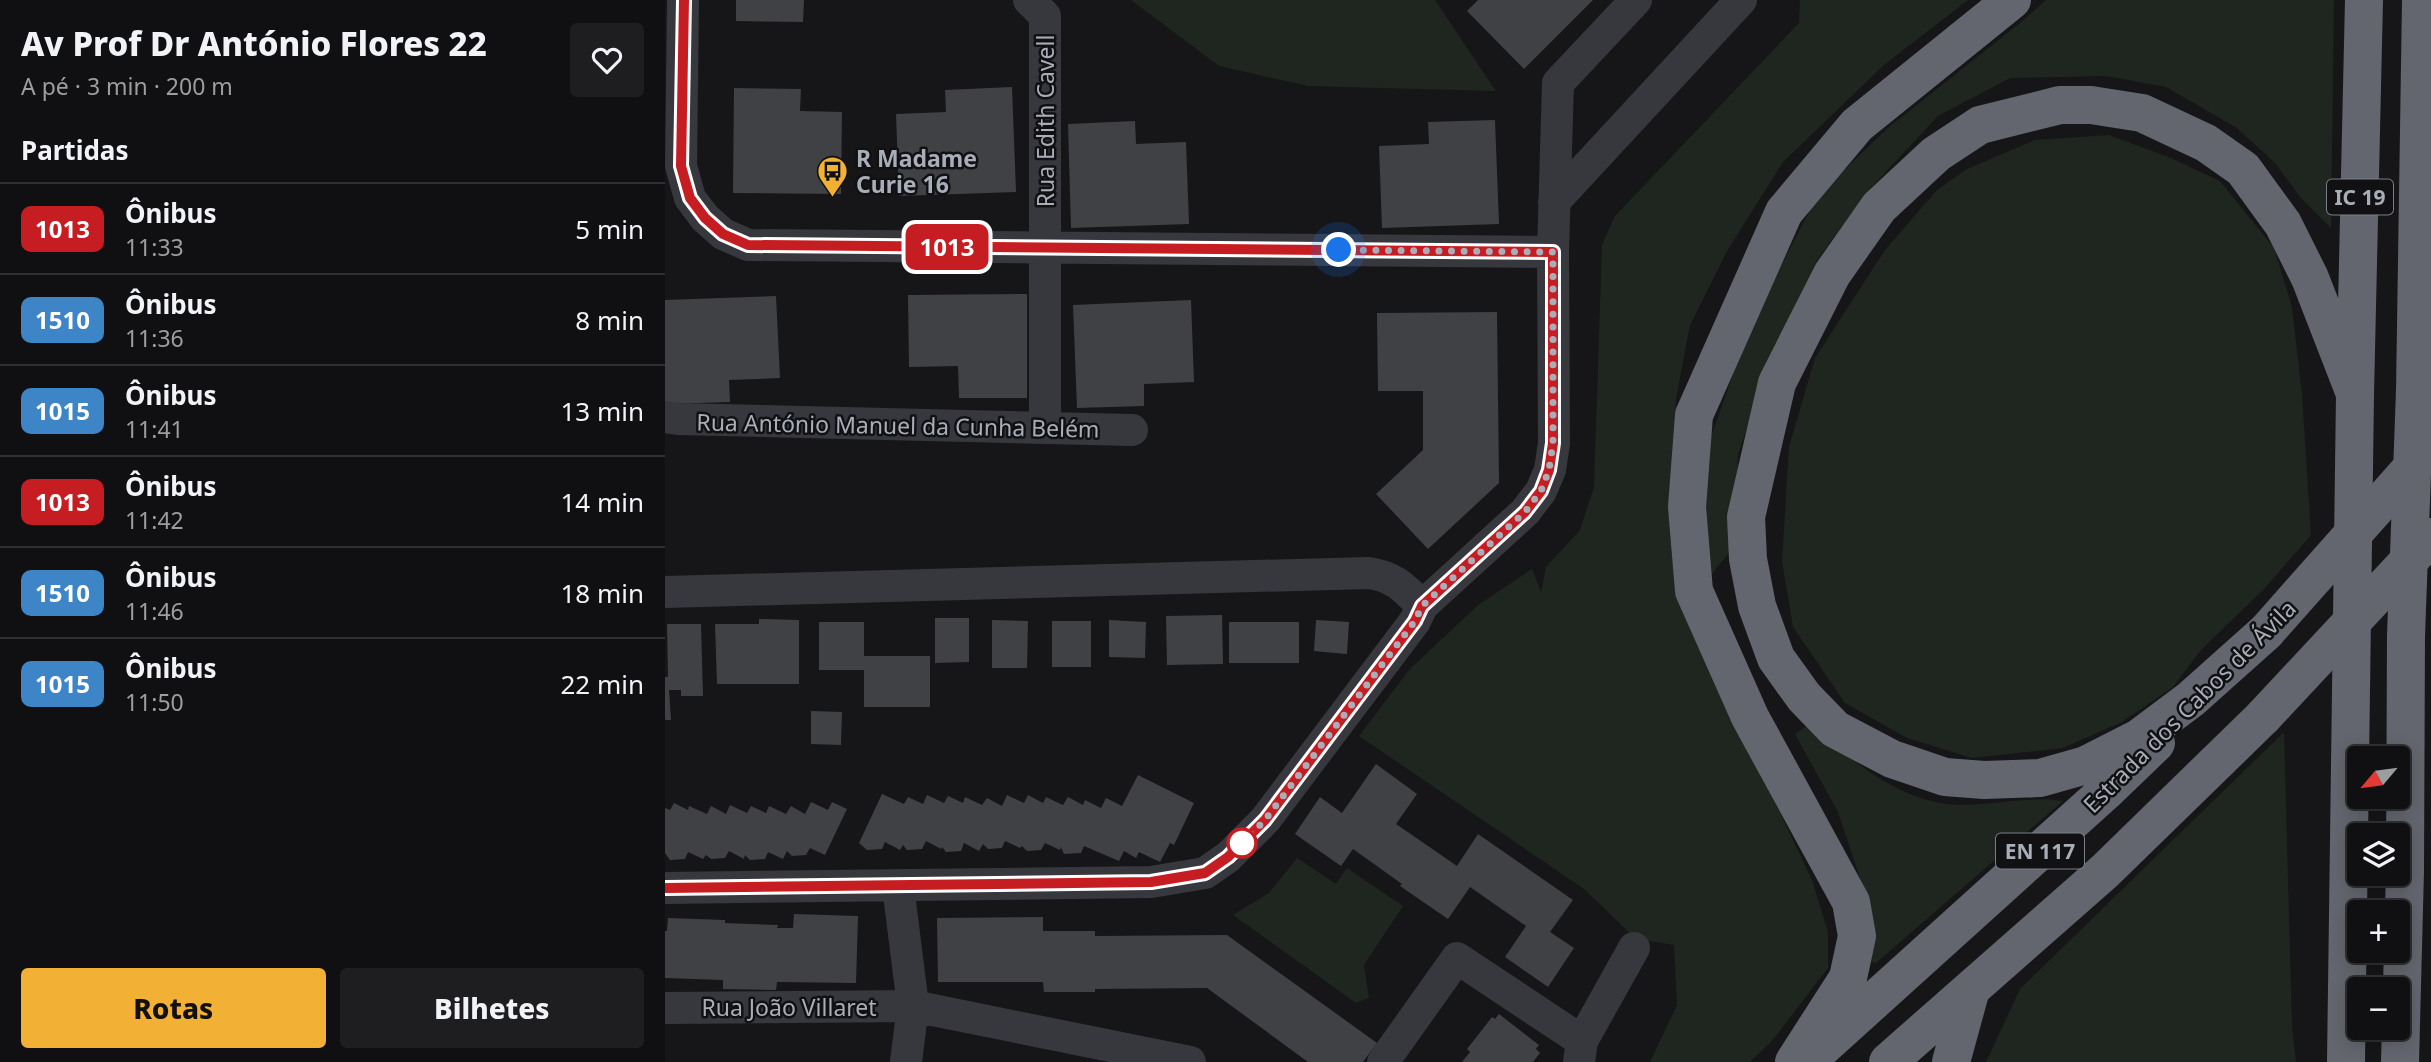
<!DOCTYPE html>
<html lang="pt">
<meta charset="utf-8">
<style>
body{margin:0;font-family:"Noto Sans",sans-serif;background:#1e1e20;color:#f1f3f6;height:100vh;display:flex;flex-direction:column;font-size:26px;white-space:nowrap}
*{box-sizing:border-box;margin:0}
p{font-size:23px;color:#9c9d9f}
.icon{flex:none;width:38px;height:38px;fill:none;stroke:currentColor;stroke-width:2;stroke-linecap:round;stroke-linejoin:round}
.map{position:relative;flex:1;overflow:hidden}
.details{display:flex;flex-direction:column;background:#101012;width:665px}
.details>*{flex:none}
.badge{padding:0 14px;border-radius:10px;font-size:24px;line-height:46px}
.needle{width:46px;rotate:241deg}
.tools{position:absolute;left:1682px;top:746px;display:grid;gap:14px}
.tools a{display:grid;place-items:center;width:63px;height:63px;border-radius:7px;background:#101012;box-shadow:0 4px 18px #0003,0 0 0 2px #303032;font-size:35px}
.you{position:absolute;width:35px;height:35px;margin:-18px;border:5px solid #fff;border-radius:50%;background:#1a73e8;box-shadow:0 0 0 10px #1a73e833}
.map>.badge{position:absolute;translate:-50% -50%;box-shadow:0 0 0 4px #fff}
h2{padding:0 21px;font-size:26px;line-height:63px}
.round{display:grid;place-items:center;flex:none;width:74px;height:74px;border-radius:7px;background:#1e1e20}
.headline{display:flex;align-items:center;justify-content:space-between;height:119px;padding:0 21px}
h1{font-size:33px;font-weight:800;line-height:52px}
.action{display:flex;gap:14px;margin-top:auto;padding:14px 21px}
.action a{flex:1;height:80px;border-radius:7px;background:#f2b134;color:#111;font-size:28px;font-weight:800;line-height:80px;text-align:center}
.action a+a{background:#1e1e20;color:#f1f3f6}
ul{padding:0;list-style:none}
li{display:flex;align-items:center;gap:21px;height:91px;padding:0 21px;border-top:2px solid #303032}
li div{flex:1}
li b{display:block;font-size:26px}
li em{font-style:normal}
li .badge{min-width:77px;font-weight:700;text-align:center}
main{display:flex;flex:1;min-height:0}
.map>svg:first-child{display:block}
.green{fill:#1e261f}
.building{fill:#404145}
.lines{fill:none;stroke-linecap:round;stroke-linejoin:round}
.street{stroke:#37383d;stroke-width:32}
.highway{stroke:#63666e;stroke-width:38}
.highway-bridge{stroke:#63666e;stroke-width:38}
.line-casing{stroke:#fff;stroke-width:16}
.line{stroke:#c61d23;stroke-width:10}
.walk{stroke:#a8adb8;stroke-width:7;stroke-dasharray:0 12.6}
.stop-dot{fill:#fff;stroke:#c61d23;stroke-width:3.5}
.labels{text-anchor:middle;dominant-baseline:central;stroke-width:5;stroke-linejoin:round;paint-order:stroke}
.shield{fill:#111113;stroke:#7b7e86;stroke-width:2}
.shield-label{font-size:21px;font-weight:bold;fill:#a8adb8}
.street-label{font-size:23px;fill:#a8adb8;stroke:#111113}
.poi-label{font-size:23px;font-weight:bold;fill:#a8adb8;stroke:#111113;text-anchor:start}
</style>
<main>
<section class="details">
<div class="headline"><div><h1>Av Prof Dr António Flores 22</h1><p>A pé · 3 min · 200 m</p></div><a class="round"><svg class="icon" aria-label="heart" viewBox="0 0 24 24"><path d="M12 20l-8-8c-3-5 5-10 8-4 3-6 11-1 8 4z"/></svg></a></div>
<h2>Partidas</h2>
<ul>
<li><span class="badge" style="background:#c61d23;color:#fff">1013</span><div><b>Ônibus</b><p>11:33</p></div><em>5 min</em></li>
<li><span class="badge" style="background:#3d85c6;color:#fff">1510</span><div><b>Ônibus</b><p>11:36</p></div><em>8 min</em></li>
<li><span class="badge" style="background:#3d85c6;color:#fff">1015</span><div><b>Ônibus</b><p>11:41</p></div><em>13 min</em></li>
<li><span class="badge" style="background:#c61d23;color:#fff">1013</span><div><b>Ônibus</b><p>11:42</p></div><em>14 min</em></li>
<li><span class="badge" style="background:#3d85c6;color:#fff">1510</span><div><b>Ônibus</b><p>11:46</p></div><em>18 min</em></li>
<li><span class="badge" style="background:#3d85c6;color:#fff">1015</span><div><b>Ônibus</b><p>11:50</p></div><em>22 min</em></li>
</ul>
<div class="action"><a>Rotas</a><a>Bilhetes</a></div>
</section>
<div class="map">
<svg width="1766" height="1062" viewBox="0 0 1766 1062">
<rect width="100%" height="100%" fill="#161618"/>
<path class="green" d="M466 0H770L831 91 643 86 554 66Z
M1135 0H1303L1219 65 1118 162 1062 251 1025 325 1011 399 1009 527 1010 592 1147 880 1163 932V968L1107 1041 1085 1062H985L1012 1005 1009 945 971 939 919 889 694 736 744 670 813 605 867 569 876 592 881 567 915 530 929 487 937 245 950 216 1134 23Z
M1381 0H1669L1666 228 1635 197 1611 164 1572 128 1501 87 1441 76 1345 78 1273 116 1202 192 1152 260 1107 354 1073 454 1070 545 1043 579 1039 457 1086 323 1153 195 1224 127 1355 23Z
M1444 135 1506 158 1555 181 1609 248 1627 307 1637 394 1646 535 1600 588 1536 650 1508 687 1457 722 1398 748 1307 758 1242 738 1180 703 1128 627 1117 562 1124 447 1150 358 1220 250 1272 190 1302 169 1370 140Z
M1144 724C1188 761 1236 804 1296 805 1331 805 1363 796 1398 801L1211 963 1203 961 1196 881 1173 812 1130 734Z
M1619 732 1627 1026 1631 1062H1321L1355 989Z
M632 858 671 884 682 868 738 906 699 965 704 998 691 1003 568 915 604 893Z"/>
<path class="building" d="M71 0H139L138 22 71 21Z
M813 0H928L859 69 802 11Z
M347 87 351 192 234 196 231 114 281 112 280 90Z
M69 88 136 89 135 111 177 112 176 194 68 193Z
M830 120 834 224 717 228 714 146 764 144 763 122Z
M470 121 471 144 521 142 524 224 406 228 403 124Z
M362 294V398H294L293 366 244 367 243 295Z
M111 296 115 378 64 380 65 402 0 404V300Z
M526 300 529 382 479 384V406L412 408 408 305Z
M832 312 834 483 763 549 711 494 758 450V391H713L712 313Z
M557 615 558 664 502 665 501 616Z
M270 618H304V662L270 663Z
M94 619 134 620V684H52L50 624H94Z
M327 620 363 621 362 668H327Z
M444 620 481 622 480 658 444 657Z
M651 620 684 622 682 654 649 651Z
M387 621H426V667H387Z
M154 622H199V656H265V707H199V670H154Z
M564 622H634V663H564Z
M2 624H36L38 696H16V690H4L6 720H0V677H3Z
M146 711 177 712 176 745 146 744Z
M711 764 752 794 731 824 763 846 792 866 813 834 908 900 885 932 909 948 883 987 840 957 861 926 805 887 783 919 735 886 737 884 688 849 676 866 630 834 655 797 677 813Z
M473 775 529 803 509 845 505 843 495 862 474 852 471 858 459 851 454 861 419 846 416 853 399 854 396 847 395 850 380 843 376 850 362 851 357 846 355 848 340 841 337 848 323 849 318 844 314 851 299 843 296 851 281 852 277 847 276 849 261 841 257 849 242 850 238 845 235 850 220 842 217 849 202 850 194 843 217 794 239 804 243 797 258 804 262 795 279 803 283 796 298 803 300 797 317 805 322 798 337 806 342 795 359 803 363 795 378 803 381 797 398 805 403 797 418 805 420 800 436 808 441 798 457 806Z
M146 802 163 810 167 802 182 809 160 855 145 848 141 855 127 856 122 851 118 859 103 852 100 859 85 860 80 855 79 859 64 851 60 858 46 859 41 855 38 859 23 852 20 859 5 860 0 853V808L5 810 9 803 23 810 24 806 42 814 46 806 61 814 65 805 82 813 86 806 101 813 104 806 121 814 126 806 140 814Z
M129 914 193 916 191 983 112 982 111 990 58 989V980L0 978V931H2L3 918 60 920V923L113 925 112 928H128Z
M378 917V931H430V936L562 935 712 1043 698 1062H643L542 988 430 989V992H379L378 982H273L272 918Z
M834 1014 874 1045 871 1049 875 1053 868 1062H797L805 1052 802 1049 827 1017 830 1019Z"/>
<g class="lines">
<path class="street" d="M18 0 16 166 25 198 40 218 58 234 83 245 888 252
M364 0 380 16V428
M889 202 1076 0
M0 417 13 419 467 430
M0 592 704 573C730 577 739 588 757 606
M233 886 248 1006 241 1062
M0 888 486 882 540 873 563 857 600 820 750 621 757 606 860 512 876 491 885 470 889 443 888 252 893 83 971 0
M0 1008 248 1006 525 1062
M917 1041 969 948
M718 1062 792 958 917 1041 914 1062"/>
<path class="highway" d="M1601 632 1526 699 1474 738 1421 765 1375 778 1319 780 1280 777 1227 759 1170 729 1139 697 1111 658 1092 606 1083 559 1081 517 1112 383 1167 274 1214 207 1271 154 1315 125 1395 105H1426L1477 113 1541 143 1578 169 1618 224 1645 278 1690 394
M1150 1054 1440 792 1491 743
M1129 1062 1183 978 1192 936 1186 902 1085 717 1029 591 1022 507 1029 415 1119 212 1192 125 1347 0
M1223 1062 1440 871 1598 717
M1286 1062 1306 989
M1681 1062 1690 394 1699 0
M1735 1062 1740 871 1741 636 1750 391 1756 0"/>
<path class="highway-bridge" d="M1601 632 1766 446
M1598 717 1766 537"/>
</g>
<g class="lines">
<defs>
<path id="line" d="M0 888 486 882 540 873 563 857 600 820 750 621 757 606 860 512 876 491 884 470 888 443V252L83 245 58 234 40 218 25 198 16 166 19 0"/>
</defs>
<use href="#line" class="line-casing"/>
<use href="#line" class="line"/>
<path class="walk" d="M577 843 600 820 750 621 757 606 860 512 876 491 884 470 888 443V252L674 250"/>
</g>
<defs>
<symbol id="bus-pin" viewBox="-11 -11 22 30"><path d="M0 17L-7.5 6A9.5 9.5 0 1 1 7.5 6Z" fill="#f2b134" stroke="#111113"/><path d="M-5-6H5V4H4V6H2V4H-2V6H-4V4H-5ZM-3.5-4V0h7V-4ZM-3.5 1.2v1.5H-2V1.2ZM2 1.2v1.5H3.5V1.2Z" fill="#111"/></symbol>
</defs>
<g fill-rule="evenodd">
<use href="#bus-pin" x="150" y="154" width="35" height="47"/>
</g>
<circle class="stop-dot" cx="577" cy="843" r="14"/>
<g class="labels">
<g class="shield">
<rect x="1662" y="179.5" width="66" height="35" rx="5"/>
<rect x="1331" y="833.5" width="88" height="35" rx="5"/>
</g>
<g class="shield-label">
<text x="1695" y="197">IC 19</text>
<text x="1375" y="851">EN 117</text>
</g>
<g class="street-label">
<text transform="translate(380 121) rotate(-90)">Rua Edith Cavell</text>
<text transform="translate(233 425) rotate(1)">Rua António Manuel da Cunha Belém</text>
<text transform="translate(1524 706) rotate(-45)">Estrada dos Cabos de Ávila</text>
<text x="124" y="1007">Rua João Villaret</text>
</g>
<g class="poi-label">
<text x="191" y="158">R Madame<tspan x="191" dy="26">Curie 16</tspan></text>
</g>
</g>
</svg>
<div class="tools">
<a><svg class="needle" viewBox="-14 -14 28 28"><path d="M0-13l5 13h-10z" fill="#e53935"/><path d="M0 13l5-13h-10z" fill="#9c9d9f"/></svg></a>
<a><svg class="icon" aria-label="layers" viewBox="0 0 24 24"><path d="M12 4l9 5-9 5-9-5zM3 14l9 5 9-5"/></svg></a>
<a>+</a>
<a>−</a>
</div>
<div class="you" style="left:674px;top:250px"></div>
<b class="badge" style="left:282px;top:247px;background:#c61d23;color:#fff">1013</b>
</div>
</main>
